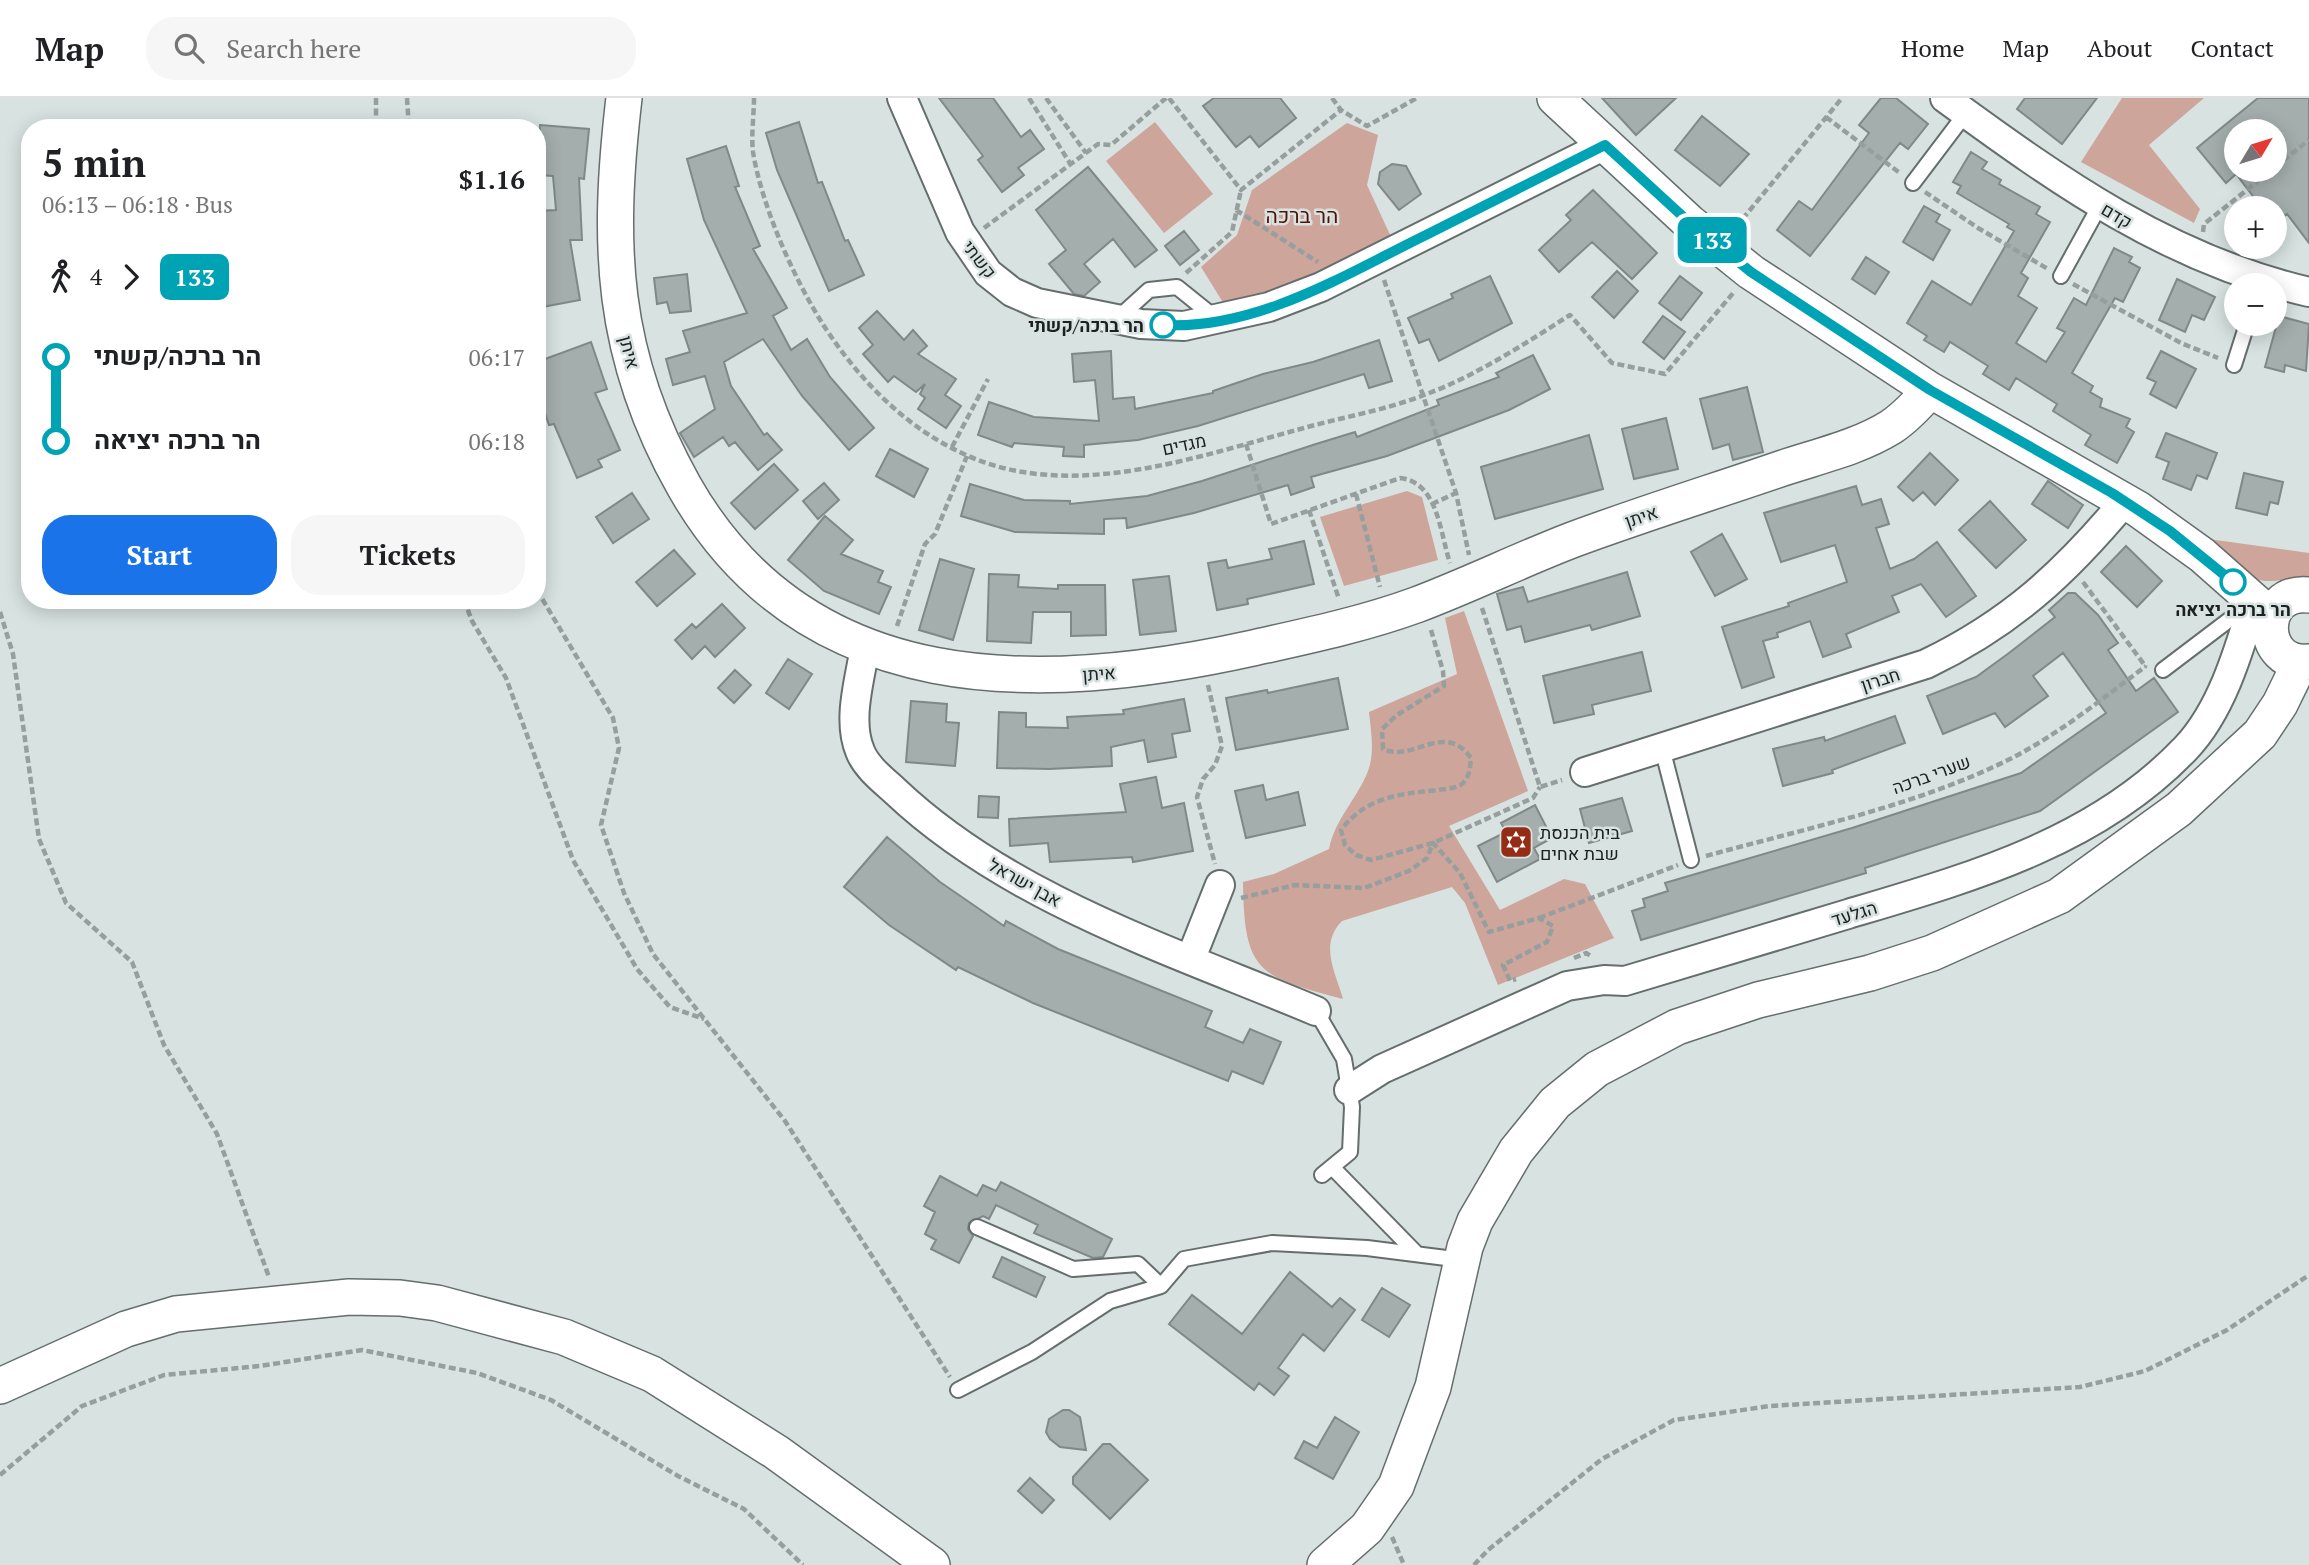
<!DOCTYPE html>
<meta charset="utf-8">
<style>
body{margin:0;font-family:"PT Serif",Heebo,serif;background:#f6f6f6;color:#202124;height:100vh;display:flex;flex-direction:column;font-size:26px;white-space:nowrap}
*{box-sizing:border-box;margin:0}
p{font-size:23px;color:#757577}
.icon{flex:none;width:38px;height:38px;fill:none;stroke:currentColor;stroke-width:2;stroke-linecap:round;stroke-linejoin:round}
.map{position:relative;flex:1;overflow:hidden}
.sheet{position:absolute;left:21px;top:21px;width:525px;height:490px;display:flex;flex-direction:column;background:#fff;border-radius:28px;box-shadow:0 4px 18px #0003}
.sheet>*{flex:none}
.badge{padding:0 14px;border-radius:10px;font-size:24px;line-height:46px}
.needle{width:46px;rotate:52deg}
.buttons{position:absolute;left:2224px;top:21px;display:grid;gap:14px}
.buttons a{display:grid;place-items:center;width:63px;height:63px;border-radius:50%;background:#fff;box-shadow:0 4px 18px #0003;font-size:35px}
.map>.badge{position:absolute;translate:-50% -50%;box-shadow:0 0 0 4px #fff}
.legs{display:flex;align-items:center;gap:10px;height:77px;padding:0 21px;font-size:23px}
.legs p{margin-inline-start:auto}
.headline{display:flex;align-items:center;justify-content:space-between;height:119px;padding:0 21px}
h1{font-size:38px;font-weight:700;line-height:52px}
.action{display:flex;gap:14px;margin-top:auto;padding:14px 21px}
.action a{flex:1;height:80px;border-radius:28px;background:#1a73e8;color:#fff;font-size:28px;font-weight:700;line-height:80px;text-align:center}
.action a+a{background:#f6f6f6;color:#202124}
ul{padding:0 21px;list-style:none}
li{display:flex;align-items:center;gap:24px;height:84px;font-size:26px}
li i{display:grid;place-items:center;width:10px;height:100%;margin:0 9px;background:currentColor}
li i::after{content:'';width:18px;height:18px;margin:-9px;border:5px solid;border-radius:50%;background:#fff}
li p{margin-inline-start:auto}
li:first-child i{background:linear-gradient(#0000 50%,currentColor 0)}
li:last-child i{background:linear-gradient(currentColor 50%,#0000 0)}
header{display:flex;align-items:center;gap:42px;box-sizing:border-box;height:98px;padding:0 35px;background:#fff;border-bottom:2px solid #e0e0e0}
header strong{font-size:33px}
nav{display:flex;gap:38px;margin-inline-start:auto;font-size:24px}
.search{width:490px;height:63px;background:#f6f6f6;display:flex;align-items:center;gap:18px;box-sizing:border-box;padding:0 24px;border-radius:28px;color:#757577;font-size:26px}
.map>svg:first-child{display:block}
.green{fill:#cea59b}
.building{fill:#a4aead;stroke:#808988;stroke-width:2;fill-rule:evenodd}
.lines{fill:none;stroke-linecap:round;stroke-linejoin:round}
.service-casing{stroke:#656e6d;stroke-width:18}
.minor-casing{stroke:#656e6d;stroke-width:32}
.tertiary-casing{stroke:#656e6d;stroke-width:38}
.path{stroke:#969f9e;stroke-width:4.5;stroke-dasharray:7 3.5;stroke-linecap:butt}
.service{stroke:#fff;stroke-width:14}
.minor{stroke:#fff;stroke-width:28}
.tertiary{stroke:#fff;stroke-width:35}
.line-1-casing{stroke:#fff;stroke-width:16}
.line-1{stroke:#00a3b4;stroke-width:10}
.stop-1-dot{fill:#fff;stroke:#00a3b4;stroke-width:3.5}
.labels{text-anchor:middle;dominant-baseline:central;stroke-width:5;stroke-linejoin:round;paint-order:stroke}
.street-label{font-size:18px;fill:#1c2020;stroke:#d7e2e1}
.stop-label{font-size:18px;font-weight:bold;fill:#1c2020;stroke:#d7e2e1;text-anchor:end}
.poi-label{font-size:18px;fill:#1c2020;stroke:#d7e2e1;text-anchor:start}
.quarter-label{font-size:21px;fill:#541204;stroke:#d7e2e1}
</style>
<header>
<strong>Map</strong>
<div class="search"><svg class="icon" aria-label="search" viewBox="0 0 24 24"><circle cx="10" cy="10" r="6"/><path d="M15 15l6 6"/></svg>Search here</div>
<nav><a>Home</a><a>Map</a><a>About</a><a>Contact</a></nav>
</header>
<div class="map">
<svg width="2309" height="1467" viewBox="0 0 2309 1467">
<rect width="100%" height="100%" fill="#d7e2e1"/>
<path class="green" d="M2122 0H2204L2149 47 2200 111 2194 125 2081 64Z
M1155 24 1213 96 1164 135 1106 63Z
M1347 25 1378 37 1367 87 1392 141 1272 193 1224 206 1201 169 1237 137 1252 92Z
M1407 393 1422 399 1438 462 1344 488 1320 419Z
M2194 439 2309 455V480C2293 478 2280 484 2265 483 2240 481 2214 453 2194 439Z
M1464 513 1528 693 1449 728 1500 812 1564 781 1585 786 1614 840 1498 887 1465 805 1452 789 1342 823C1319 846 1335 873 1343 901 1259 878 1244 876 1243 784L1274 776 1329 751C1335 721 1357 701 1368 673 1375 654 1371 634 1369 614L1457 576 1445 520Z"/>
<path class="building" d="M939 0H993L1021 39 1030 32 1044 51 1018 70 1024 77 1002 94 978 62 983 58Z
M1214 0H1280L1296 20 1259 49 1250 38 1236 49 1203 8Z
M1602 0H1676L1636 37Z
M1881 0H1896L1928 26 1908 51 1900 45 1810 158 1777 132 1799 103 1812 112 1869 35 1859 27Z
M2025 0H2097L2062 46 2017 11Z
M2258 0H2309V145L2287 116 2275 125V110H2262L2236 76 2226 85 2197 50ZM2236 33H2275V72H2236Z
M1702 18 1749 56 1720 88 1675 52Z
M799 24 818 85 822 84 845 143 848 142 864 177 829 193 777 72 766 35Z
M540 27 589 31 584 81 579 80 582 142H570L580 202 537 210V113L556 112 553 78 538 77Z
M726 48 739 88 735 89 760 148 753 151 787 210 773 218 791 252 807 241 830 279 874 330 849 352 802 298 763 241 724 264 731 288 764 337 767 335 782 352 758 372 735 344 729 348 723 339 694 359 680 335 715 311 705 278 673 287 666 261 690 254 683 233 747 215 704 122 687 61Z
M1971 54 1987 64 1982 71 2001 82 1999 86 2040 109 2036 116 2050 124 2021 175 2028 180 2018 198 2037 210 2016 245 2046 264 2065 234 2057 230 2074 200 2086 207 2114 150 2132 159 2129 164 2140 170 2123 204 2115 200 2072 275 2093 288 2090 294 2102 301 2100 309 2130 321 2126 329 2134 334 2117 365 2085 347 2091 337 2053 313 2057 306 2016 280 2009 292 1983 276 1988 268 1950 244 1944 254 1924 242 1927 238 1907 225 1932 183 1971 207 2014 133 2007 129 2009 126 1957 95 1961 88 1953 84Z
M1392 66 1406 68 1421 96 1399 112 1378 86 1380 74Z
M1088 69 1157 152 1135 169 1113 141 1084 166 1100 184 1084 198 1074 196 1049 166 1066 152 1036 112Z
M1593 92 1657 155 1632 181 1592 144 1559 174 1539 152 1571 122 1566 117Z
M1924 108 1940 117 1936 124 1950 132 1933 162 1903 144Z
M1184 133 1199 152 1180 167 1165 148Z
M1866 159 1889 174 1875 196 1852 181Z
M1617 173 1638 193 1614 220 1592 199Z
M687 176 691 213 670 215 667 204 657 206 654 180Z
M1490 178 1512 225 1439 263 1429 241 1419 245 1408 220 1453 200 1451 196Z
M1680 178 1702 195 1681 222 1659 205Z
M2177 181 2215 199 2204 222 2192 217 2185 234 2159 222Z
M877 213 904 242 913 232 927 248 918 256 956 281 945 297 961 308 946 330 918 311 925 300 920 296 925 286 916 294 894 278 888 284 863 256 873 247 859 230Z
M1663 218 1685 234 1664 261 1643 244Z
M2279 218 2309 226 2306 273 2285 267 2284 274 2265 269Z
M1379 242 1392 283 1369 290 1364 276 1198 328 1138 342 1084 347V359L1063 358 1064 349 1014 345 1012 349 978 337 989 304 1034 319 1099 323 1095 282 1074 284 1072 256 1111 253 1113 301 1134 299 1135 311 1213 295V293L1263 276 1313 264Z
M591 244 607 291 595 295 620 352 598 362 602 369 577 380 554 326 549 327 537 292V264Z
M2161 253 2196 271 2176 310 2150 296 2156 284 2147 280Z
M1533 257 1550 291 1509 312 1387 358 1311 379 1314 389 1291 397 1288 387 1194 415 1127 430 1126 420 1104 421V436L1015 434 961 418 970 386 1024 402 1070 403V406L1147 398 1202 383 1316 346 1355 334 1357 339 1439 307 1437 302 1499 279 1496 275Z
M1747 289 1763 354 1733 362 1729 346 1713 351 1700 301Z
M1666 320 1678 371 1634 381 1622 331Z
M2166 335 2217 355 2207 381 2197 377 2191 392 2163 381 2169 364 2156 359Z
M1589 337 1603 391 1495 421 1481 369Z
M890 351 928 371 914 399 876 378Z
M1930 355 1958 382 1935 407 1923 394 1913 403 1898 389Z
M774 366 798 392 755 431 731 405Z
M2244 375 2283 384 2278 406 2270 404 2267 417 2236 410Z
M2048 383 2083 407 2068 430 2032 406Z
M824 385 839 402 818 421 803 403Z
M1856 388 1862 407 1881 401 1889 426 1876 430 1890 471 1914 461 1937 444 1976 498 1946 519 1921 486 1892 498 1899 514 1846 536 1851 549 1823 559 1810 523 1777 535 1778 539 1763 543 1774 579 1742 590 1722 529 1789 508 1788 505 1847 484 1835 447 1781 464 1764 415Z
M632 395 649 421 613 445 596 419Z
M1990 403 2026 442 1996 470 1959 432Z
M825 418 853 442 841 456 883 473 878 484 891 489 879 516 824 493 788 462Z
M1722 436 1747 481 1715 498 1691 454Z
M1304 443 1314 486 1247 501 1248 506 1217 512 1208 465 1226 462 1228 470 1272 461 1269 451Z
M2126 448 2162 483 2137 509 2101 474Z
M674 452 695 476 657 508 636 484Z
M940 461 974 471 953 542 919 532Z
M1627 474 1640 518 1592 532 1590 527 1525 544 1521 528 1507 532 1497 496 1523 489 1528 504Z
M989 476 1019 477 1018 489 1058 491V487H1105L1106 537 1071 538V514H1033L1031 545 987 543Z
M1169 478 1176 533 1140 537 1133 482Z
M2068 495H2075L2098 517 2118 545 2108 552 2136 593 2154 580 2178 614 2040 713 1865 770 1866 775 1641 842 1632 813 1645 809 1643 801 1668 793 1665 785 1852 730 2021 675 2106 615 2063 555 2033 578 2048 598 2005 629 1995 615 1943 636 1927 598 1976 579 2009 555 2055 519 2049 512Z
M722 506 745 530 715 559 705 548 692 561 675 542 692 526 696 530Z
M1642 554 1651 593 1592 607 1594 616 1554 625 1543 578Z
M788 561 812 576 789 611 766 595Z
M735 572 751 587 734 605 718 590Z
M1338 580 1348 631 1236 652 1226 600 1267 592 1268 595Z
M1184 601 1190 633 1172 636 1176 659 1148 664 1144 642 1111 649 1112 668 1049 671 997 670 999 614 1026 615V629L1068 630 1067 619 1124 616 1123 612Z
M911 603 947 606 946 624 959 625 955 668 906 664Z
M1895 618 1905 645 1832 672 1833 675 1783 688 1773 651 1824 639 1825 643Z
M1156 679 1162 710 1184 705 1193 753 1133 764 1132 759 1050 764 1048 745 1010 748 1009 721 1126 714 1120 686Z
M1263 687 1266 702 1298 694 1305 727 1246 740 1235 693Z
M979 698 999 699 998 720 978 719Z
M1622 700 1632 733 1589 745 1580 711Z
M1535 707 1552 740 1534 750 1540 761 1497 784 1478 748 1506 734 1501 725Z
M887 739 940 784 1004 828 1006 823 1058 851 1212 913 1205 929 1243 945 1250 931 1281 944 1263 986 1232 973 1228 983 1033 905 958 869 956 872 889 827 844 789Z
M940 1078 977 1098 983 1087 996 1093 1001 1084 1112 1141 1103 1159 1093 1160 1034 1135 1038 1127 996 1107 989 1121 983 1118 969 1125 968 1131 973 1138 959 1165 931 1151 936 1142 925 1136 935 1114 924 1108Z
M1002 1159 1045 1179 1036 1199 993 1179Z
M1290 1174 1332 1209 1340 1200 1355 1212 1324 1253 1303 1236 1278 1270 1289 1278 1274 1297 1259 1285 1254 1292 1169 1226 1192 1197 1242 1236Z
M1382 1190 1410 1207 1389 1239 1362 1222Z
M1063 1312H1069L1080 1319 1086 1352 1060 1349 1050 1341 1046 1334 1049 1321Z
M1335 1319 1359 1334 1333 1381 1295 1360 1304 1343 1317 1350Z
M1103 1346H1110L1148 1382 1110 1421 1073 1386V1379Z
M1030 1380 1054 1402 1042 1415 1018 1393Z"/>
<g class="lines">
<defs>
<path id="service" d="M1913 85 1966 15
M2061 178 2100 107
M1117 221 1149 192 1177 189 1218 222
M2234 267 2247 226
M2163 572 2250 506
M1662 650 1691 762
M1316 913 1344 961 1352 1009 1350 1054 1322 1077
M1332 1069 1417 1156
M977 1129 1073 1171 1138 1166 1161 1188
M958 1292 1032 1254 1110 1203 1161 1188 1184 1161 1272 1145 1367 1150 1462 1162"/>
<path id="minor" d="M902 0 960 134 988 175 1012 194 1037 205 1141 226 1184 228 1269 209 1321 189 1605 47
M1945 0C2060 84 2168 161 2309 194
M865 549C860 581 847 622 860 653 866 669 883 682 895 693 1009 801 1173 853 1316 913
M1585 674 1926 566C2011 525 2065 475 2125 403
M1191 860 1220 787
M1349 992 1382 971 1567 888 1604 882 1625 883C1700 861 1774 838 1848 816 1969 780 2096 745 2186 650 2222 612 2239 552 2254 503"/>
<path id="tertiary" d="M624 0C607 145 610 257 684 388 806 603 1040 597 1253 550 1307 538 1364 526 1416 507 1469 487 1520 462 1572 442 1642 416 1713 394 1783 370 1819 358 1859 349 1891 329 1906 319 1918 306 1930 292
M1555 0 1690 125 1751 174 1930 292 2138 411 2202 457 2271 518
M2309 497C2257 491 2258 569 2309 564
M0 1288 126 1231 176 1216 349 1199 400 1200 437 1205 564 1239 652 1276 776 1354 932 1467
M1325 1467 1367 1430 1396 1388 1433 1289 1465 1149 1475 1123 1516 1053 1555 1005 1597 971 1677 929 1758 902 1870 875 1932 855 2059 798 2179 711 2260 636 2280 606 2300 565"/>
</defs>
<use href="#service" class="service-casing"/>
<use href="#minor" class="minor-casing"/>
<use href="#tertiary" class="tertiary-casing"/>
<path class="path" d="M376 0V30
M407 0 409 30
M754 0C754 17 751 37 753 54 762 109 794 181 824 228 860 283 906 330 966 357 1072 405 1199 358 1304 330 1343 319 1386 312 1424 297 1474 279 1526 245 1570 217L1612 265 1665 276 1734 194
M1029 0 1071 67
M1046 0 1086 55
M1169 0 1241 92 1341 12
M1332 0 1341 12 1367 28 1417 0
M1826 19 1901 76
M2275 69 2309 42
M1925 94 1978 130 2048 171
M1236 112 1318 164
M1736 129 1842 0
M984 130 1098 46 1111 47 1166 0
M2203 134 2204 126 2272 72
M1186 175 1232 134 1241 92
M1384 182 1456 395 1469 457
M2073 186 2181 245 2218 260
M1246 346 1271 426 1400 380C1438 384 1440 435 1450 465
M952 349 988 281
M1356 396 1380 489
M1432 406 1456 395
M1309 412 1339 501
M2083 484 2146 569
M537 492 613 620 619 650 601 727 624 795 653 856 785 1023 950 1279
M464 502 472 523 506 580 573 762 637 871 670 909 704 921
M1482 510 1540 689 1562 682
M0 514 13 556 39 741 66 805 132 864 164 947 217 1036 269 1179
M897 528 925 446 935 436 967 358
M1431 532 1443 573 1444 588 1397 617 1382 631 1383 651C1414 665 1444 622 1471 660 1470 669 1470 678 1463 685 1457 691 1445 691 1437 692 1399 696 1366 699 1341 732L1345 747 1356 757 1371 762 1433 745 1533 700 1540 689
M1208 587 1222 648 1215 667 1203 681 1197 699 1215 766
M1706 758C1807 730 1916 708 2010 661 2059 636 2102 601 2146 568
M1241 800 1295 787 1364 790 1409 773 1427 760 1433 745 1460 775 1489 834 1539 820 1553 828 1547 844 1503 867 1510 883 1516 881
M1539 820 1678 767
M1574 860 1586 855 1591 858
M0 1377 82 1308 164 1277 260 1268 362 1252 477 1275 551 1302 678 1378 744 1411 803 1467
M1392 1439 1404 1467
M1474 1467 1488 1452 1602 1361 1674 1322 1770 1308 2080 1289 2145 1273 2227 1232 2309 1177"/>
<use href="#service" class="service"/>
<use href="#minor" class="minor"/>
<use href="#tertiary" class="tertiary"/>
</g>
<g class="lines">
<defs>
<path id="line-1" d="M1163 227C1257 232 1346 176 1428 136 1487 106 1546 77 1605 47L1690 125 1751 174 1930 292 2112 395 2170 433 2233 484"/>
</defs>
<use href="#line-1" class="line-1-casing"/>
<use href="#line-1" class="line-1"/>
</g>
<defs>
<symbol id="synagogue-square" viewBox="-11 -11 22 22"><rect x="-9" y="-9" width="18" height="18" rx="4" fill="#952c16" stroke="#d7e2e1"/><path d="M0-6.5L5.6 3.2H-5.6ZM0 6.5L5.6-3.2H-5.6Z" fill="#fff"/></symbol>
</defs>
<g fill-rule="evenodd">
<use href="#synagogue-square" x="1497" y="725" width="38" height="38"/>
</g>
<g class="stop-1-dot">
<circle cx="1163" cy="227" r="12"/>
<circle cx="2233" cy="484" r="12"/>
</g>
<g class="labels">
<g class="street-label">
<text transform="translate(2117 117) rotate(30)">קדם</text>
<text transform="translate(980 161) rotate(52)">קשתי</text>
<text transform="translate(630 254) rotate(75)">איתן</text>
<text transform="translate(1184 346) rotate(-12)">מגדים</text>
<text transform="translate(1641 418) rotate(-19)">איתן</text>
<text transform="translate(1099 575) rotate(-4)">איתן</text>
<text transform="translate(1880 581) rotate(-18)">חברון</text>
<text transform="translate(1931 676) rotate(-20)">שערי ברכה</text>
<text transform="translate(1025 784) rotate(29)">אבן ישראל</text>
<text transform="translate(1854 815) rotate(-17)">הגלעד</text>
</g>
<g class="stop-label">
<text x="1144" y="227">הר ברכה/קשתי</text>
<text x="2233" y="511" text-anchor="middle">הר ברכה יציאה</text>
</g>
<g class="poi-label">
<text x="1540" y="734">בית הכנסת<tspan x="1540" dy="21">שבת אחים</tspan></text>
</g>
<g class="quarter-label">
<text x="1302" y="117">הר ברכה</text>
</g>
</g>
</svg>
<div class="buttons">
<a><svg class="needle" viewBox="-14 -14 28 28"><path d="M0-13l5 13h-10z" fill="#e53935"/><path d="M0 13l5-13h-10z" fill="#757577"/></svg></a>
<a>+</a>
<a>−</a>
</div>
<b class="badge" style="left:1712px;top:142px;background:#00a3b4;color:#fff">133</b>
<section class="sheet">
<div class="headline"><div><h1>5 min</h1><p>06:13 – 06:18 · Bus</p></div><b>$1.16</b></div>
<div class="legs"><svg class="icon" aria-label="walk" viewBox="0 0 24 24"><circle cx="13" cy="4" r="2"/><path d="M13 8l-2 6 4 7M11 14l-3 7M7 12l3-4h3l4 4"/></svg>4<svg class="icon" aria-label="forward" viewBox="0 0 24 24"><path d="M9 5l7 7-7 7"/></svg><b class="badge" style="background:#00a3b4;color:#fff">133</b></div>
<ul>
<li><i style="color:#00a3b4"></i><b>הר ברכה/קשתי</b><p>06:17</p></li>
<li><i style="color:#00a3b4"></i><b>הר ברכה יציאה</b><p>06:18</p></li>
</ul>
<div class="action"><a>Start</a><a>Tickets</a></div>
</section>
</div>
